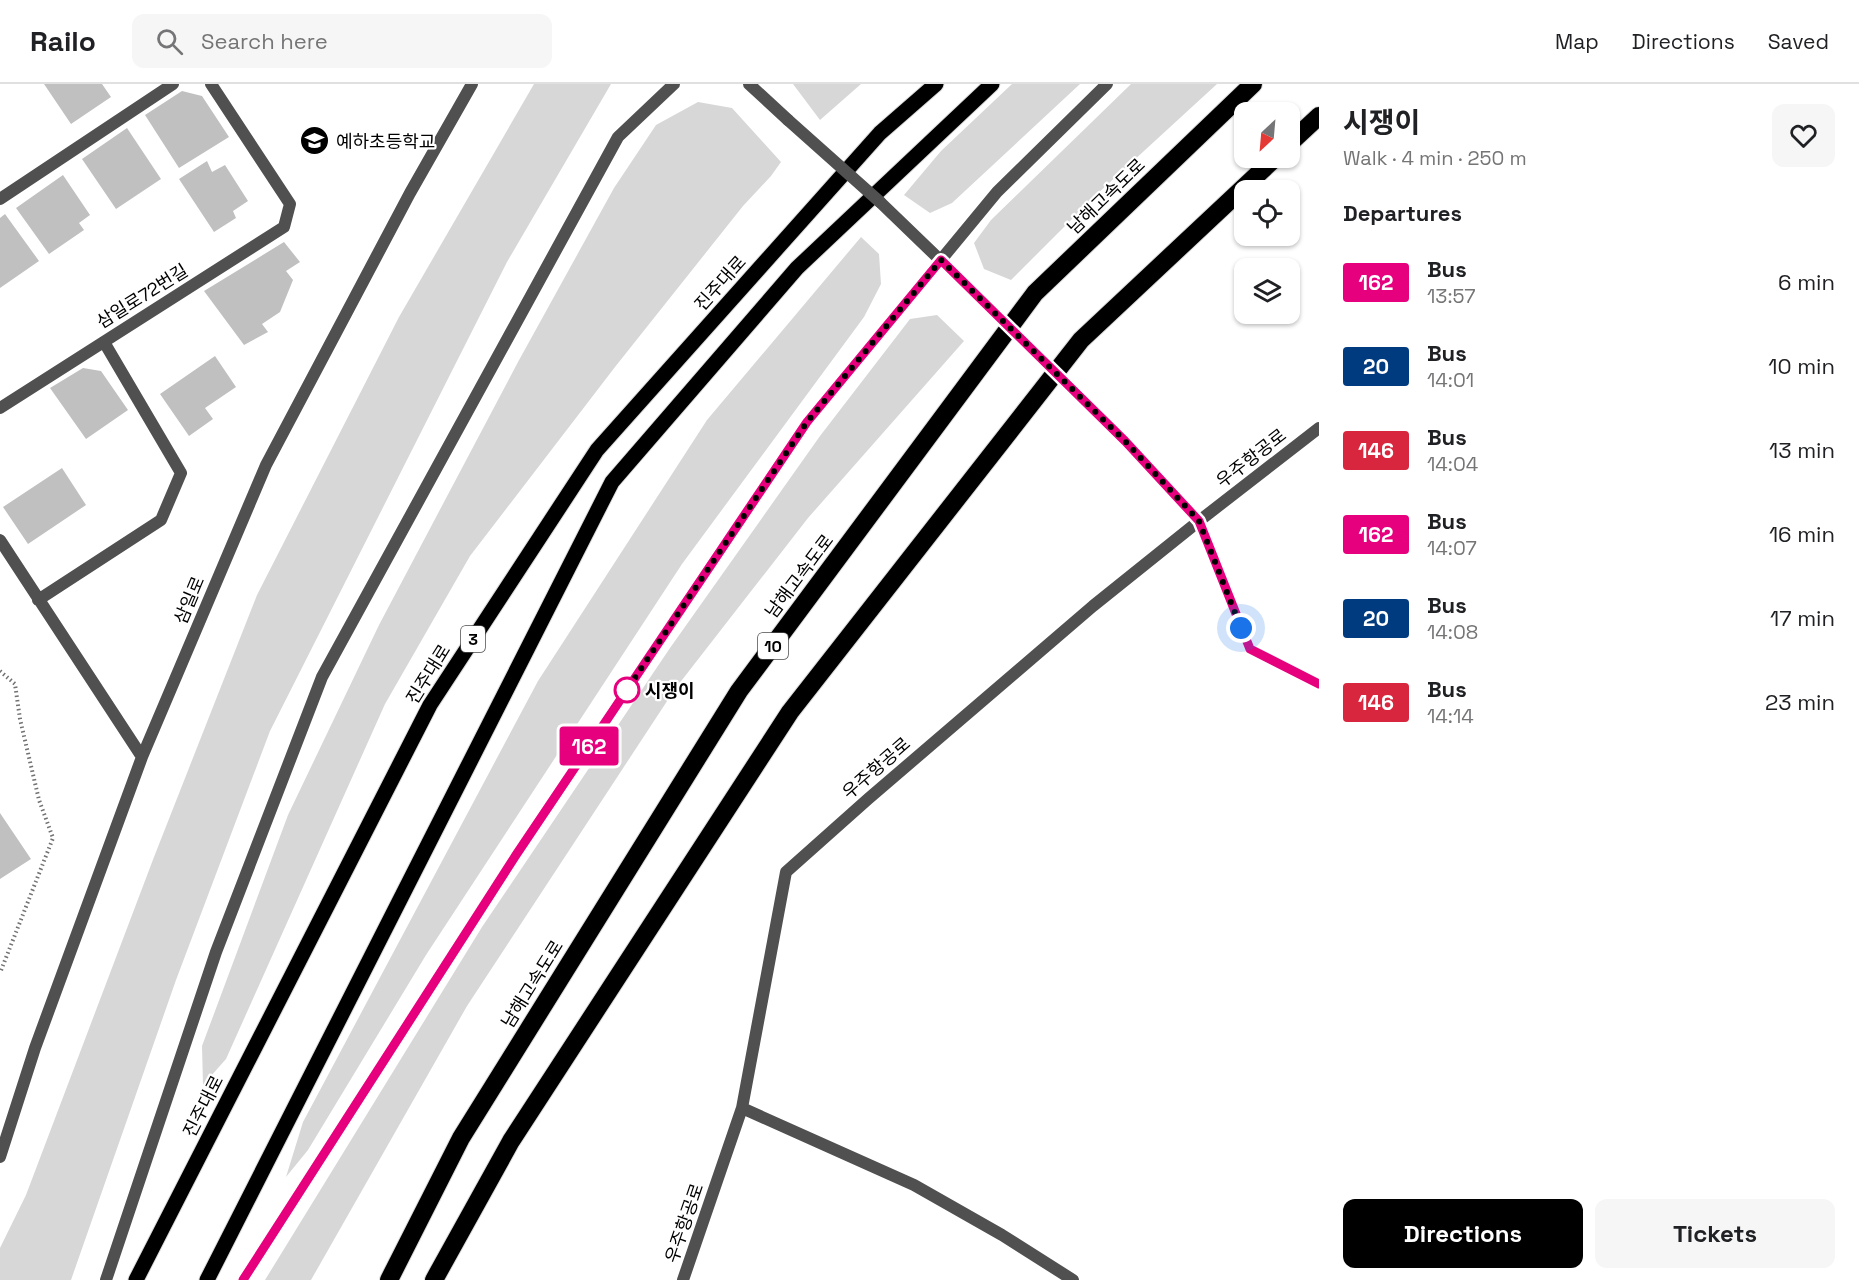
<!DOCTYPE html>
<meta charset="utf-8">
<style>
body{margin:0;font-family:"Space Grotesk","Noto Sans KR",sans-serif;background:#f6f6f6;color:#202124;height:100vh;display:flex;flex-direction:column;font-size:22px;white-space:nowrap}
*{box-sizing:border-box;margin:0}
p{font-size:20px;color:#757577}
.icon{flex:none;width:33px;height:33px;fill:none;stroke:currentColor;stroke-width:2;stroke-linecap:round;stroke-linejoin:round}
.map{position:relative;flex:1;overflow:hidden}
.panel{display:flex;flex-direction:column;background:#fff;width:540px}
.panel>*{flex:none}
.badge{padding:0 12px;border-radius:4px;font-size:21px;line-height:39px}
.needle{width:39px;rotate:206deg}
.controls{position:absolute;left:1234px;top:18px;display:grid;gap:12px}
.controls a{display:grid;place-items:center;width:66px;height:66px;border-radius:12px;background:#fff;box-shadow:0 2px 4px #0004;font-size:30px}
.you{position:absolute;width:30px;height:30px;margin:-15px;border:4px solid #fff;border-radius:50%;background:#1a73e8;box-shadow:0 0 0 9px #1a73e833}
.map>.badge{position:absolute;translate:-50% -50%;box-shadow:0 0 0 3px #fff}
h2{padding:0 24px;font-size:22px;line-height:54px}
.round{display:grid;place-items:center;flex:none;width:63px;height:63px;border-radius:12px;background:#f6f6f6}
.head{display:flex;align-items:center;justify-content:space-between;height:102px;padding:0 24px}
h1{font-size:28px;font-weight:700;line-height:45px}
.button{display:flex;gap:12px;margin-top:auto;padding:12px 24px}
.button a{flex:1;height:69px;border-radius:12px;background:#000;color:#fff;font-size:24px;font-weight:700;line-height:69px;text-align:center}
.button a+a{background:#f6f6f6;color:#202124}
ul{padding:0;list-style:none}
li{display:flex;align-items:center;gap:18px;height:84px;padding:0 24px}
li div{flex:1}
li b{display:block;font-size:22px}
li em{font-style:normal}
li .badge{min-width:66px;font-weight:700;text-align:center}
header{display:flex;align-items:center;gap:36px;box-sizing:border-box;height:84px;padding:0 30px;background:#fff;border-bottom:2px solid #e0e0e0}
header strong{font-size:28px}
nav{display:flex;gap:33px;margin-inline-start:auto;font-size:21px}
.search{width:420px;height:54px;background:#f6f6f6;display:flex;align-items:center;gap:15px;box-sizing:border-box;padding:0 21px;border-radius:12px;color:#757577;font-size:22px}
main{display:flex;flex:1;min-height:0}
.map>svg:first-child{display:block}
.green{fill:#d7d7d7}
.building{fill:#c0c0c0}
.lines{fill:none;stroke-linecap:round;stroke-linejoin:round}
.primary-casing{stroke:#dbdbdb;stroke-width:17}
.motorway-casing{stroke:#dbdbdb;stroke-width:20}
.path{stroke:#727272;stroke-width:4;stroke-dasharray:1.5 3;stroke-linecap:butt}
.minor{stroke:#505050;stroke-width:12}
.primary{stroke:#000;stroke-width:15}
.motorway{stroke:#000;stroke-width:18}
.minor-bridge{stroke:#505050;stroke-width:12}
.line-casing{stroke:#fff;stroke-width:14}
.line{stroke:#e6007e;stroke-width:9}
.walk{stroke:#000;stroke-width:6;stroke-dasharray:0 10.8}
.stop-dot{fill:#fff;stroke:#e6007e;stroke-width:3}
.labels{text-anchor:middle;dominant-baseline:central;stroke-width:4.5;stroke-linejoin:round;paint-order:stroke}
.shield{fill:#fff;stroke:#4c4c4c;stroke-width:1.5}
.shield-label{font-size:16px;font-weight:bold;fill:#000}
.poi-label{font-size:18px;fill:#000;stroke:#fff;text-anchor:start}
.street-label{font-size:18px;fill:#000;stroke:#fff}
.stop-label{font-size:18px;font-weight:bold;fill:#000;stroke:#fff;text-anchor:start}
</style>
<header>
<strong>Railo</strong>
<div class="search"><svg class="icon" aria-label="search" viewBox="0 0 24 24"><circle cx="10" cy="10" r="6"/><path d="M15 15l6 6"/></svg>Search here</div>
<nav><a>Map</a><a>Directions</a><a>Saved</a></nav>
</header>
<main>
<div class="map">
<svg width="1319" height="1196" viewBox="0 0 1319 1196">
<rect width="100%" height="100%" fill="#fff"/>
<path class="green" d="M534 0H611L507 178 270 647 176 896 71 1196H0V1164L26 1111 154 773 257 511 399 233Z
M793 0H861L820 36Z
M1012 0H1080L952 119 930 129 904 111 941 67Z
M1131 0H1217L1096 111 1011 196 984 185 974 159 991 136Z
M698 18 732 24 781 78 771 92 743 122 615 283 470 472 385 620 226 975 203 1001 202 962 288 731 379 541 518 278 614 104 656 41Z
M861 153 879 170 881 200 864 233 682 480 426 871 308 1066 286 1093 303 1038 538 597 707 336Z
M937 231 964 257 808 434 675 605 467 922 311 1196H265L482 843 670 564 820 352 910 235Z"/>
<path class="building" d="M44 0H102L111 13 71 40Z
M182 7 202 12 229 53 179 84 145 31Z
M127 44 161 95 116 125 82 75Z
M207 77 212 88 225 81 248 117 233 127 236 134 214 148 179 95Z
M63 91 90 131 79 139 84 146 49 170 16 124Z
M5 130 39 177 0 204V134Z
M284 158 300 178 286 187 293 196 280 228 262 240 268 248 244 261 204 207Z
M215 272 236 303 205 324 213 335 189 352 160 310Z
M83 284 101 287 128 326 86 355 50 304Z
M62 384 86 421 28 460 3 423Z
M0 729 31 775 0 795Z"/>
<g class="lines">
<defs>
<path id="primary" d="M136 1196 430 621 597 366 880 49 936 0
M207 1196 612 398 797 184 992 0"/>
<path id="motorway" d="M1290 59 1319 32
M389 1196 461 1054 739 607 1035 209 1253 0
M434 1196 511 1057 790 628 1081 256 1275 74"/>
</defs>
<use href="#primary" class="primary-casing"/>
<use href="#motorway" class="motorway-casing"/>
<path class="path" d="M0 587 15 600 20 635 39 716 53 754 0 889"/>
<path class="minor" d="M749 0 788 36
M0 115 173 0
M880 118 992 226
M0 324 284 143 290 120 211 0
M1125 357 1199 437 1250 565 1319 600
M0 456 142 673
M38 516 161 436 181 389 104 258
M742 1024 914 1101 1002 1151 1073 1196
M0 1073 35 964 142 673 266 381 410 109 472 0
M106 1196 216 868 322 593 618 53 674 0
M243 1196 516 771 807 338 997 108 1107 0
M683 1196 742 1024 786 788 868 715 1093 522 1199 437 1319 344"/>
<use href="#primary" class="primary"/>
<use href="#motorway" class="motorway"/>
<path class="minor-bridge" d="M788 36 880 118
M992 226 1125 357"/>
</g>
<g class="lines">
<defs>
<path id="line" d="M243 1196 516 771 807 338 941 176 1125 357 1199 437 1250 565 1319 600"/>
</defs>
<use href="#line" class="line-casing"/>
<use href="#line" class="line"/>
<path class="walk" d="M627 606 622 613 807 338 941 176 1125 357 1199 437 1241 544"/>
</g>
<defs>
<symbol id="school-disc" viewBox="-11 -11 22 22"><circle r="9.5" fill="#000" stroke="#fff"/><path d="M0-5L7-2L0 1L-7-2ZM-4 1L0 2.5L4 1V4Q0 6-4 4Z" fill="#fff"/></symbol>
</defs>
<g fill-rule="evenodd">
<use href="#school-disc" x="298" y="40" width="33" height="33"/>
</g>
<circle class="stop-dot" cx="627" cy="606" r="12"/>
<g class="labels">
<g class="shield">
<rect x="461" y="542" width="24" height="26" rx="4.5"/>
<rect x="758" y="549" width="30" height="26" rx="4.5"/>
</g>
<g class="shield-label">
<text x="473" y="555">3</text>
<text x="773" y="562">10</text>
</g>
<g class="poi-label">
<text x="336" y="57">예하초등학교</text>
</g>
<g class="street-label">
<text transform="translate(1106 112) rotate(-44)">남해고속도로</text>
<text transform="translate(720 199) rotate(-48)">진주대로</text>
<text transform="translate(142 212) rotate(-32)">삼일로72번길</text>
<text transform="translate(1251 374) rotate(-38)">우주항공로</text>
<text transform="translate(799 492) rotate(-53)">남해고속도로</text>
<text transform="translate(189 516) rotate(-67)">삼일로</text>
<text transform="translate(428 590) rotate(-58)">진주대로</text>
<text transform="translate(876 684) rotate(-41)">우주항공로</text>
<text transform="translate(532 900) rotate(-58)">남해고속도로</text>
<text transform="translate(203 1022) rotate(-63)">진주대로</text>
<text transform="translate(684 1139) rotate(-71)">우주항공로</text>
</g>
<g class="stop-label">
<text x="645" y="606">시쟁이</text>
</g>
</g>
</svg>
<div class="controls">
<a><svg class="needle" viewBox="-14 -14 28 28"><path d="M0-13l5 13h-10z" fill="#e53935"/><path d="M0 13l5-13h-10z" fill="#757577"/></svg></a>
<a><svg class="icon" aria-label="locate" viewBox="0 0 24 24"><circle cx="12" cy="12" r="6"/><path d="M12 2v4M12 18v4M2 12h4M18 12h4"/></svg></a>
<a><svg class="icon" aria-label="layers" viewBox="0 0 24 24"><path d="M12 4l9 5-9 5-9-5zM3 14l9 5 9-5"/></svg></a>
</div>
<div class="you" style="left:1241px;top:544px"></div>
<b class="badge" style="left:589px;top:662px;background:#e6007e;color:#fff">162</b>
</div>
<section class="panel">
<div class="head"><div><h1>시쟁이</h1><p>Walk · 4 min · 250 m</p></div><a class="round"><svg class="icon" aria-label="heart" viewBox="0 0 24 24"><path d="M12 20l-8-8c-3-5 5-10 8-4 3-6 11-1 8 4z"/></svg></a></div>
<h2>Departures</h2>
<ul>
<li><span class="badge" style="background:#e6007e;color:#fff">162</span><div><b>Bus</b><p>13:57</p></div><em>6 min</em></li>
<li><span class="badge" style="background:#003b80;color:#fff">20</span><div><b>Bus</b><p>14:01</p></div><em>10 min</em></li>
<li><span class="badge" style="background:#d7263d;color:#fff">146</span><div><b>Bus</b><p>14:04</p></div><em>13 min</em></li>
<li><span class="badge" style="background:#e6007e;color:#fff">162</span><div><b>Bus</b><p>14:07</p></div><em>16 min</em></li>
<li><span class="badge" style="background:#003b80;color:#fff">20</span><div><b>Bus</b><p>14:08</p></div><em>17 min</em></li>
<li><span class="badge" style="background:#d7263d;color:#fff">146</span><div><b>Bus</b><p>14:14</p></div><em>23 min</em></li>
</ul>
<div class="button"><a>Directions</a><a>Tickets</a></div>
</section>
</main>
